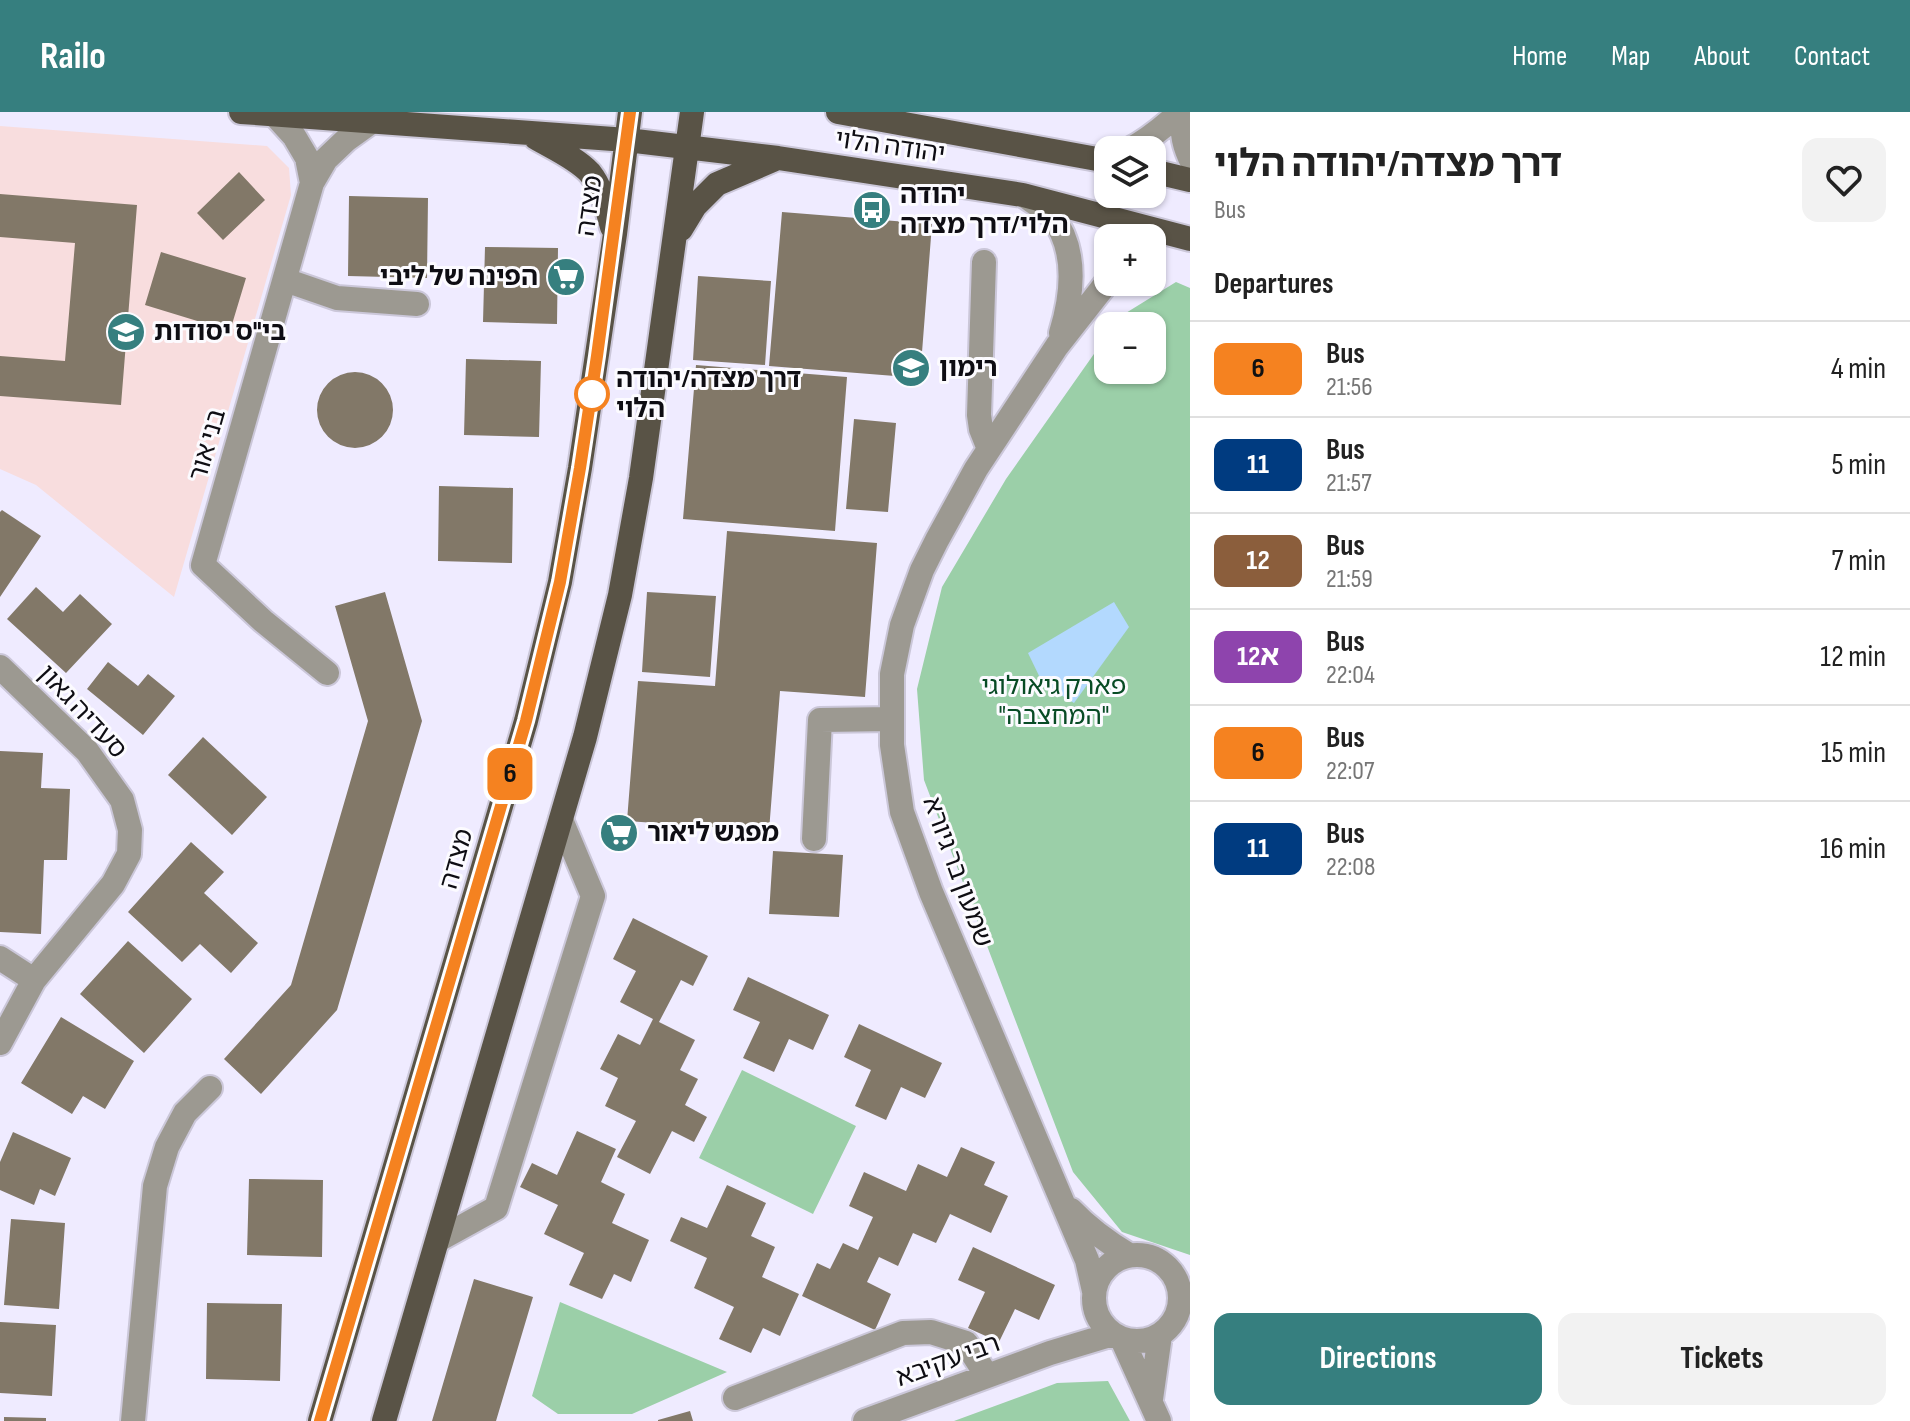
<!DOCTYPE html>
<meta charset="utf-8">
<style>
body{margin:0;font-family:"Sofia Sans Condensed","Noto Sans Hebrew",sans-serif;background:#f2f2f2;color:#222;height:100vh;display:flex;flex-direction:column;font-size:30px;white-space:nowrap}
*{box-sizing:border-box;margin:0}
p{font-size:26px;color:#767676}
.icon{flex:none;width:44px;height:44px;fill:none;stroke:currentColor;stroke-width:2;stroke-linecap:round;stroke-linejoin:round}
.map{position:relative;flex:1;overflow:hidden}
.drawer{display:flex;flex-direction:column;background:#fff;width:720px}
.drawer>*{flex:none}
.badge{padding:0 16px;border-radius:12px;font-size:28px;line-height:52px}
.fabs{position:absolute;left:1094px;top:24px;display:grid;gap:16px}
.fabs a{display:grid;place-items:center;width:72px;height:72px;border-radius:16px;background:#fff;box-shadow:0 2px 6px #0004;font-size:40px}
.map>.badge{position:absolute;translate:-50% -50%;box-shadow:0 0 0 4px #fff}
h2{padding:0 24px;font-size:30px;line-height:72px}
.round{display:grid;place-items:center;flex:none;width:84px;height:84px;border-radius:16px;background:#f2f2f2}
.summary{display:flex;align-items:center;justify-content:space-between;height:136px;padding:0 24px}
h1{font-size:38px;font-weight:700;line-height:60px}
.primary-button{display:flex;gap:16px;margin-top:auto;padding:16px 24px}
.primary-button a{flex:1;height:92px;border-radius:16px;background:#367f7f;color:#fff;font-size:32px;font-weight:700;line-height:92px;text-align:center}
.primary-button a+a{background:#f2f2f2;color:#222}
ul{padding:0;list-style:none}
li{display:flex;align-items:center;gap:24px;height:96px;padding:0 24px;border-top:2px solid #e0e0e0}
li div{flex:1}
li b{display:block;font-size:30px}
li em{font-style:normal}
li .badge{min-width:88px;font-weight:700;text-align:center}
header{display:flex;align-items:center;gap:48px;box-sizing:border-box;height:112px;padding:0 40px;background:#367f7f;color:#fff}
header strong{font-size:38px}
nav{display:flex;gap:44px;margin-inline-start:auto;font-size:28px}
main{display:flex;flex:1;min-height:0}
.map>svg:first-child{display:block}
.education{fill:#f8ddde}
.green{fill:#9bcfa8}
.water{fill:#b3d9fe}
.building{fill:#827868}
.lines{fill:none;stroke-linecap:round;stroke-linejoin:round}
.minor-casing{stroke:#cbc7d9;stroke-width:28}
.major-casing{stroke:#cbc7d9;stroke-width:28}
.minor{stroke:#9c9991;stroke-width:24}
.major{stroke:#595346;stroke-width:24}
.line-casing{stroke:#fff;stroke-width:18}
.line{stroke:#f58220;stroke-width:12}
.stop-dot{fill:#fff;stroke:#f58220;stroke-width:4}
.labels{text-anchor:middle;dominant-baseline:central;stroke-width:6;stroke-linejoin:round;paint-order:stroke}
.street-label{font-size:26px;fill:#0e0d13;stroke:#fcfbff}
.poi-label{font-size:26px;font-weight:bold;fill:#0e0d13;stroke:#fcfbff;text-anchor:start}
.stop-label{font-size:26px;font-weight:bold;fill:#0e0d13;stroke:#fcfbff;text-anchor:start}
.park-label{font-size:26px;fill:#084b25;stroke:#fcfbff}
</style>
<header>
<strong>Railo</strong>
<nav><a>Home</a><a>Map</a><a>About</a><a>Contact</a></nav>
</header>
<main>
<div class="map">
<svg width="1190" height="1309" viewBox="0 0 1190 1309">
<rect width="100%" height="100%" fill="#efebff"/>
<path class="education" d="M0 14 267 34 289 56 291 83 174 485 36 373 0 357Z"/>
<path class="green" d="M1176 170 1190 176V1143L1122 1120 1073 1060 924 668 917 577 942 475 1006 367 1108 222V258H1152V214H1114L1121 204Z
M742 958 856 1014 813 1102 699 1046Z
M560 1190 727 1260 632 1302H558L532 1284Z
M1108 1269 1130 1309H954L1057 1271Z"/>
<path class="water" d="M1114 490 1129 515 1074 591 1043 572 1028 541Z"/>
<path class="building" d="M239 60 265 88 223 128 197 101Z
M0 82 137 93 121 293 0 284V244L65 249 75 131 0 125Z
M349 84 428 86 427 166 348 164Z
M782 100 932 112 920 266 769 254Z
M485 135 558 136 557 212 483 210Z
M161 140 246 166 230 219 145 193Z
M698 164 771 169 765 253 693 248Z
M466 247 541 249 539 325 464 323Z
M696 253 847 265 835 419 683 407Z
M317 298a38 38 0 1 1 76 0a38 38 0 1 1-76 0Z
M854 307 896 311 888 400 846 397Z
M439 374 513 376 512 451 438 449Z
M2 398 41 424 0 485V400Z
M727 419 877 431 865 585 780 579 769 719 627 709 638 569 715 574Z
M36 475 63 500 80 482 112 512 66 561 7 507Z
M385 480 422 609 337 898 261 982 224 947 291 873 368 609 335 494Z
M647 480 716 484 710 565 642 560Z
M108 550 138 574 148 562 175 584 143 623 87 577Z
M203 625 267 685 232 723 168 663Z
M0 639 43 641 41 676 70 677 67 748H44L41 822 0 820Z
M191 730 224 760 204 781 258 831 231 861 200 832 182 850 128 800Z
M773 739 843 743 839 805 769 802Z
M633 806 708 844 693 874 681 868 659 910 695 928 680 958 698 967 685 993 707 1005 694 1030 672 1019 650 1062 617 1045 636 1009 605 994 618 966 600 957 618 922 640 933 653 907 620 890 636 859 613 847Z
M128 829 192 887 144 941 80 882Z
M748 865 829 903 813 938 789 927 774 960 743 946 760 910 733 898Z
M61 905 134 949 105 997 83 984 72 1002 21 971Z
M859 912 942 951 925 986 901 975 886 1008 855 994 871 958 844 945Z
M577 1019 616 1037 601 1070 625 1082 612 1111 649 1128 631 1170 614 1162 602 1187 569 1173 584 1141 544 1122 558 1093 520 1075 532 1051 557 1063Z
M13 1020 71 1046 55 1084 40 1077 34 1093 0 1078V1050Z
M961 1035 995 1050 984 1073 1008 1084 991 1121 950 1102 936 1131 913 1121 898 1154 879 1145 867 1170 891 1182 875 1218 802 1184 817 1151 830 1157 843 1131 858 1138 873 1105 849 1094 864 1060 906 1079 918 1052 947 1065Z
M249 1067 323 1068 322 1145 247 1143Z
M727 1073 766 1091 751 1124 775 1135 762 1165 799 1182 780 1224 763 1216 751 1241 719 1227 734 1195 694 1176 707 1146 670 1129 681 1105 707 1116Z
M11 1107 65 1111 59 1197 4 1193Z
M973 1135 1055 1173 1039 1208 1015 1197 999 1230 968 1216 985 1180 958 1168Z
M474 1167 533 1185 496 1309H432Z
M207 1191 282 1192 280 1269 206 1267Z
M0 1210 56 1213 52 1284 0 1281Z
M690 1299 693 1309H658V1308Z
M4 1305 46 1306V1309H4Z"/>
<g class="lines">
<defs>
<path id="minor" d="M1187 0C1180 17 1183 30 1190 46
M274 2 294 24 307 46 312 71
M1129 38C1148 28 1164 15 1180 0
M1025 84C1033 90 1044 96 1051 103 1078 137 1073 182 1061 221
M984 150 979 303 981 317 989 337
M285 168 337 186 417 192
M0 555 87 639 122 688 130 718 129 742 113 772 34 868 0 931
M327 561 263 509 203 453 312 71 326 47 346 28 371 10
M814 727 820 608 892 607
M0 846 34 868
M1071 1098C1089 1117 1107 1130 1129 1143
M438 1128 496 1096 593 784 561 708
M1094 1186a43 43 0 1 1 86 0a43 43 0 1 1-86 0Z
M1094 1179 1087 1148 931 780 902 700 892 633V562L902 513 922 458 937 428 976 357 1057 234 1108 169
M1122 1227 1159 1309
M735 1286 903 1221 931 1220 966 1231 987 1264
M1151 1287 1160 1223
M133 1309 155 1074 167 1035 185 1001 210 976
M865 1309 1050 1241 1113 1222"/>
<path id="major" d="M241 0 627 28 778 46 1023 83 1190 127
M838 0 1108 49
M536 26C553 36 576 46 590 61 602 76 607 97 612 115
M1152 59 1190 68
M681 117 695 94 717 72 773 48
M320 1309 526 609 560 470 580 356 615 122 630 0
M384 1309 585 625 620 483 641 366 692 0"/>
</defs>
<use href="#minor" class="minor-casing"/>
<use href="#major" class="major-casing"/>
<use href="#minor" class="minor"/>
<use href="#major" class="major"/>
</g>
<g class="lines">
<defs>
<path id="line" d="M320 1309 526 609 560 470 580 356 597 244 630 0"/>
</defs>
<use href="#line" class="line-casing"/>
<use href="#line" class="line"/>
</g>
<defs>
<symbol id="bus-disc" viewBox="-11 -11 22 22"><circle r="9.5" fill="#367f7f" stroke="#fcfbff"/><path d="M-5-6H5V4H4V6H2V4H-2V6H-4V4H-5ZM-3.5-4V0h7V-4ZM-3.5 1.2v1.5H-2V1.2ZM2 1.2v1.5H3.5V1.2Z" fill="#fff"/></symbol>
<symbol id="supermarket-disc" viewBox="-11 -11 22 22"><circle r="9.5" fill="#367f7f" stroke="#fcfbff"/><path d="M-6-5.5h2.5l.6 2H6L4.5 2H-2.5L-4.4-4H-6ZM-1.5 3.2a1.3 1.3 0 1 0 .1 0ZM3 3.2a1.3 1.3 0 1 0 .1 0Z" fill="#fff"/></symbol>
<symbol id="school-disc" viewBox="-11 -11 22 22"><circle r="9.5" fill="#367f7f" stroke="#fcfbff"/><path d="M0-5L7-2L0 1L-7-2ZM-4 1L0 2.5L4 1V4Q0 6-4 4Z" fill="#fff"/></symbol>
</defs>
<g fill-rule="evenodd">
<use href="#bus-disc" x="850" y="76" width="44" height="44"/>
<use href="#supermarket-disc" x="544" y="143" width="44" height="44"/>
<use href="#school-disc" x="104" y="198" width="44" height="44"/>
<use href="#school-disc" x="889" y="234" width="44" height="44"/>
<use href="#supermarket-disc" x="597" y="699" width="44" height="44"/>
</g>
<circle class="stop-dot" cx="592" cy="282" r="16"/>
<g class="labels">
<g class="street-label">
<text transform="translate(890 35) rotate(8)">יהודה הלוי</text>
<text transform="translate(590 94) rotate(-82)">מצדה</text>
<text transform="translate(208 333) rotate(-74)">בני אור</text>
<text transform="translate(82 600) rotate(47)">סעדיה גאון</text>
<text transform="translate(457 747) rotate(-74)">מצדה</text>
<text transform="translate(957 760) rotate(70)">שמעון בר גיורא</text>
<text transform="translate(948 1249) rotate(-20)">רבי עקיבא</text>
</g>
<g class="poi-label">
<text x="900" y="83">יהודה<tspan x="900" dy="30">הלוי/דרך מצדה</tspan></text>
<text x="538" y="165" text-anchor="end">הפינה של ליבי</text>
<text x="154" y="220">בי"ס יסודות</text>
<text x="939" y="256">רימון</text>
<text x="647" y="721">מפגש ליאור</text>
</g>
<g class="stop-label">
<text x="616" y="267">דרך מצדה/יהודה<tspan x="616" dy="30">הלוי</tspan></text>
</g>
<g class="park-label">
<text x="1054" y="574">פארק גיאולוגי<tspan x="1054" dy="30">"המחצבה"</tspan></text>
</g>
</g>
</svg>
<div class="fabs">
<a><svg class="icon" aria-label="layers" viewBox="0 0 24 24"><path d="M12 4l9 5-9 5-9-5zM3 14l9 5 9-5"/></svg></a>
<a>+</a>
<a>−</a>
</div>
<b class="badge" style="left:510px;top:662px;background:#f58220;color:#111">6</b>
</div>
<section class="drawer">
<div class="summary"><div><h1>דרך מצדה/יהודה הלוי</h1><p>Bus</p></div><a class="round"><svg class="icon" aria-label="heart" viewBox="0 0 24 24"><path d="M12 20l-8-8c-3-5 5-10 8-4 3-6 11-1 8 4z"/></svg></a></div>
<h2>Departures</h2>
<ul>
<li><span class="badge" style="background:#f58220;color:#111">6</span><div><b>Bus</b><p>21:56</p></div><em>4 min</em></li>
<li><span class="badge" style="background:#003b80;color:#fff">11</span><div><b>Bus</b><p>21:57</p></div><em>5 min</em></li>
<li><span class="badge" style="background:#8b5e3c;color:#fff">12</span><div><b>Bus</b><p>21:59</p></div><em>7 min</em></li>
<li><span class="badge" style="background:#8e44ad;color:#fff">12א</span><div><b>Bus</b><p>22:04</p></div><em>12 min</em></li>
<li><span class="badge" style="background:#f58220;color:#111">6</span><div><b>Bus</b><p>22:07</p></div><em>15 min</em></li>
<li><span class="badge" style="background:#003b80;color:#fff">11</span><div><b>Bus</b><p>22:08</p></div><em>16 min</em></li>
</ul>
<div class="primary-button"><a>Directions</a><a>Tickets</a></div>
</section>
</main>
